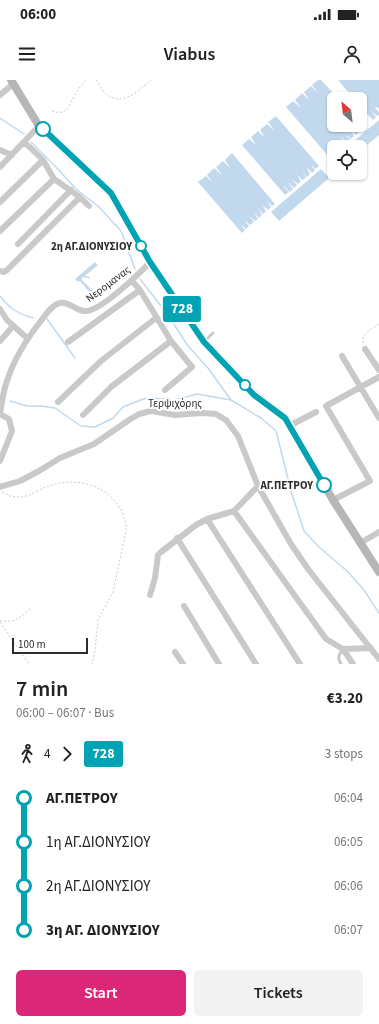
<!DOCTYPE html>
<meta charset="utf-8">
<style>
body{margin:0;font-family:"Source Sans 3",sans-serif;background:#f2f2f2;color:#222;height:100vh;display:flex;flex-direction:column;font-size:15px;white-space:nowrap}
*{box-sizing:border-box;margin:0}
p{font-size:13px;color:#767676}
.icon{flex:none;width:22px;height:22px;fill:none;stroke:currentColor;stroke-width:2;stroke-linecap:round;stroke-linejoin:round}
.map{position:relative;height:584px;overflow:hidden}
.sheet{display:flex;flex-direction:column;background:#fff;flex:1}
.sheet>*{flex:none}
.badge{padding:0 8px;border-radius:3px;font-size:14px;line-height:26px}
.needle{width:26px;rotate:332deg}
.buttons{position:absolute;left:327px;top:12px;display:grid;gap:8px}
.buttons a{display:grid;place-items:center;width:40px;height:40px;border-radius:6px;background:#fff;box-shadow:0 1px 3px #0004;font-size:20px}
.scale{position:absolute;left:12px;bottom:10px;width:76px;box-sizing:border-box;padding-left:4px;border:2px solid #2c2c2c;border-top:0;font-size:11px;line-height:14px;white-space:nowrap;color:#2c2c2c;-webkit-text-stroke:3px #fff;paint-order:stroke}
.map>.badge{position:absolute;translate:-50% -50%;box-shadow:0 0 0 2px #fff}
.legs{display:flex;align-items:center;gap:6px;height:44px;padding:0 16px;font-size:13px}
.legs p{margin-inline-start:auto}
.overview{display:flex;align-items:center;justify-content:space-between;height:68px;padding:0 16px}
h1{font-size:22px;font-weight:600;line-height:30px}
.button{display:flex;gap:8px;margin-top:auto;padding:8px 16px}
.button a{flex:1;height:46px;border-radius:6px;background:#db2777;color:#fff;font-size:16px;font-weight:600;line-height:46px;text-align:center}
.button a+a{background:#f2f2f2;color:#222}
ul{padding:0 16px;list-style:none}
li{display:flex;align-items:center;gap:14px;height:44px;font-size:15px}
li i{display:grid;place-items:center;width:6px;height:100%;margin:0 5px;background:currentColor}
li i::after{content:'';width:10px;height:10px;margin:-5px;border:3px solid;border-radius:50%;background:#fff}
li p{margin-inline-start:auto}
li:first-child i{background:linear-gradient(#0000 50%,currentColor 0)}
li:last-child i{background:linear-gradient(currentColor 50%,#0000 0)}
.status{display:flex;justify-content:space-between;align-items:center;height:28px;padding:0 20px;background:#fff;direction:ltr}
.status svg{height:11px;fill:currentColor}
header{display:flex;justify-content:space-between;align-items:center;height:52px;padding:0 16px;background:#fff;font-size:18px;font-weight:600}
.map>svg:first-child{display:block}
.water{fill:#c2d9ed}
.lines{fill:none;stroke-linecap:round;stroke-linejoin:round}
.stream{stroke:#c2d9ed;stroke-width:1.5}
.path{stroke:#c9c9c9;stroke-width:1;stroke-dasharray:2 2;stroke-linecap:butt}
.lane{stroke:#c9c9c9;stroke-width:3}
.street{stroke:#c9c9c9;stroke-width:6}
.secondary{stroke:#b6b6b6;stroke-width:8}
.line-1-casing{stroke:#fff;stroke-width:9}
.line-1{stroke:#00a3b4;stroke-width:6}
.stop-1-dot{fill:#fff;stroke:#00a3b4;stroke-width:2}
.labels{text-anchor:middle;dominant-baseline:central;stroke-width:4;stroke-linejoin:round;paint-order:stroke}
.stop-label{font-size:11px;font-weight:bold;fill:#2c2c2c;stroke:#fff;text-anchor:end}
.street-label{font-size:11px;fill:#2c2c2c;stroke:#fff}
</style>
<div class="status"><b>06:00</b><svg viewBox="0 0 49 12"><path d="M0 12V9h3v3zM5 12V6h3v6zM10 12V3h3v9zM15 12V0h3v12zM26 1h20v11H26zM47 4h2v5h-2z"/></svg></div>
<header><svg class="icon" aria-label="menu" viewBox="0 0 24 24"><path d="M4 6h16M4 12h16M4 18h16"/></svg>Viabus<svg class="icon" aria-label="person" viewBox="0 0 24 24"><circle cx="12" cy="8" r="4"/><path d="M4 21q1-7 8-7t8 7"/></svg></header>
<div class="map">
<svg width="379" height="584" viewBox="0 0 379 584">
<rect width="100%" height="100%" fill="#fff"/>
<path class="water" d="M318 0H321L339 19H334V45H360L363 49 360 51 354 46 359 52 356 55 350 49 354 56 351 59 345 54 350 60 347 62 341 57 345 64 342 66 337 60 336 61 341 67H336L332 64 334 68V73L328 68 333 75 329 77 286 27 293 21 301 28 295 20 302 13 309 20 304 12 311 6 318 13 312 5Z
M338 0H379V29L377 27 375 28 379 32V35L377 36 371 31 376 37 373 40 360 26V19H354Z
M276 36 319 86 316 89 310 84 315 90 312 93 306 87 310 94 307 97 301 91 306 97 303 100 297 95 301 101 298 104 292 99 297 105 294 108 288 102 293 109 290 112 284 106V107L289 112 285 115 242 65 249 59 256 65 251 57 258 51 265 58 260 50 267 44 274 50 268 42Z
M379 40V55L360 71V67H347Z
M232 73 275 124 272 126 267 121 271 127 268 130 262 125 266 131 263 134 258 128 262 135 259 138 253 132 258 139 255 141 249 136 254 142 250 145 244 140 249 146 246 149 240 144 245 150 242 153 198 102 206 96 213 103 207 95 214 88 222 95 216 87 223 81 230 88 225 80Z
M321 89 329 98 279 141 271 132Z
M95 182 98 185 81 199 93 211 90 213 80 201 78 202 75 199Z"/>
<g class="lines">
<path class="stream" d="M0 38 24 54
M31 62 56 87 75 108 99 127 121 151 135 189
M84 196 89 198
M140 199 168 235 188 266 208 288 231 320 261 338 276 351 291 411 304 451 319 467 347 491 364 510 379 533
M0 216C9 228 18 234 33 238
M47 239 75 278
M10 321 27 326H42L55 328 81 346 95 347 113 338 123 327 143 319 151 318 175 320 197 314 231 320"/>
<path class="path" d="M96 0C100 4 101 10 105 13 121 28 138 11 151 0
M52 31C68 36 68 26 75 15 78 9 82 4 87 0
M363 263C362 253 372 249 379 244
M2 412C7 415 11 417 17 417 27 418 37 411 46 407 69 398 97 401 114 420 121 428 127 440 126 451L113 512 98 540 95 570 92 584
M0 541C18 542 18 539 31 528
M0 542 29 584"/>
<path class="lane" d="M204 262 213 253
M341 584C337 578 339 575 342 570"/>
<path class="street" d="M0 15 13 4
M0 70 12 75
M43 80 54 99 80 117 89 126
M0 87 39 46
M0 122 43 80 36 73 24 62
M0 151 54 99
M18 164 71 110
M0 191 4 192 7 190 80 117
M132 201 140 210 171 261 192 287 165 310
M0 229 7 240 27 258
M0 261 13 246
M68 262 140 210
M365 269 379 290
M342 276 379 338
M58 322 101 281 156 238
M0 334C2 323 3 311 7 301 14 279 26 260 40 242 45 236 49 228 57 224 68 219 75 231 85 231 100 232 140 193 150 182
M0 334 9 339 12 351 0 381
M83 335 111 307 171 261
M291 345 316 332
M0 407 20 401 39 391 60 378 94 364 129 340 139 334 151 331 175 335 202 333 216 334 226 340 238 356 258 406 291 464 308 489 379 579
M333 420 370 401 326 326 379 297
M234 431 258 406
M207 439 300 584
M177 458 256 584
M360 463 379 452
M150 515 155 498 158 475 161 472 196 445 207 439 234 431 326 559 343 569 371 568
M184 526 219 584
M343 569 353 584
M175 572 183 584"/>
<path class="secondary" d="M11 0 39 46 111 113 150 182 204 262 255 315 285 338 333 420 379 492"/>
</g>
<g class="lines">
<defs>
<path id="line-1" d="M43 49 111 113 150 182 204 262 254 315 285 338 324 405"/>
</defs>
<use href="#line-1" class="line-1-casing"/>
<use href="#line-1" class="line-1"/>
</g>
<g class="stop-1-dot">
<circle cx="43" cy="49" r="7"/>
<circle cx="141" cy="166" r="5"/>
<circle cx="245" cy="305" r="5"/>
<circle cx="324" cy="405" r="7"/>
</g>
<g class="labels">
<g class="stop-label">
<text x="132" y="166">2η ΑΓ.ΔΙΟΝΥΣΙΟΥ</text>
<text x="313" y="405">ΑΓ.ΠΕΤΡΟΥ</text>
</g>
<g class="street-label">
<text transform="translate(108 204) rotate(-37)">Νερομανας</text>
<text x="175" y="323">Τερψιχόρης</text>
</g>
</g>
</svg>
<div class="buttons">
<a><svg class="needle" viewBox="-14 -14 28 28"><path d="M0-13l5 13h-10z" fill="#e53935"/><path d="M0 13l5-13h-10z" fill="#767676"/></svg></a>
<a><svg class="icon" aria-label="locate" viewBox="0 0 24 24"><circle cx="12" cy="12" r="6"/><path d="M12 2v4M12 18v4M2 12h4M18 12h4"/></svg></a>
</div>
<div class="scale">100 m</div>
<b class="badge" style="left:182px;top:229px;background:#00a3b4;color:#fff">728</b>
</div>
<section class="sheet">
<div class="overview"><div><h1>7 min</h1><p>06:00 – 06:07 · Bus</p></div><b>€3.20</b></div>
<div class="legs"><svg class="icon" aria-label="walk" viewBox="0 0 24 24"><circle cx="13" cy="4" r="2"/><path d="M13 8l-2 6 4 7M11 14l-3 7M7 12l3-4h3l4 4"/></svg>4<svg class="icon" aria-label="forward" viewBox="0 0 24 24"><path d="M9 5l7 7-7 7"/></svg><b class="badge" style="background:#00a3b4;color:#fff">728</b><p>3 stops</p></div>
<ul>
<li><i style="color:#00a3b4"></i><b>ΑΓ.ΠΕΤΡΟΥ</b><p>06:04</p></li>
<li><i style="color:#00a3b4"></i><span>1η ΑΓ.ΔΙΟΝΥΣΙΟΥ</span><p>06:05</p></li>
<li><i style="color:#00a3b4"></i><span>2η ΑΓ.ΔΙΟΝΥΣΙΟΥ</span><p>06:06</p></li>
<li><i style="color:#00a3b4"></i><b>3η ΑΓ. ΔΙΟΝΥΣΙΟΥ</b><p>06:07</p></li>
</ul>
<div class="button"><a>Start</a><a>Tickets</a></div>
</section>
